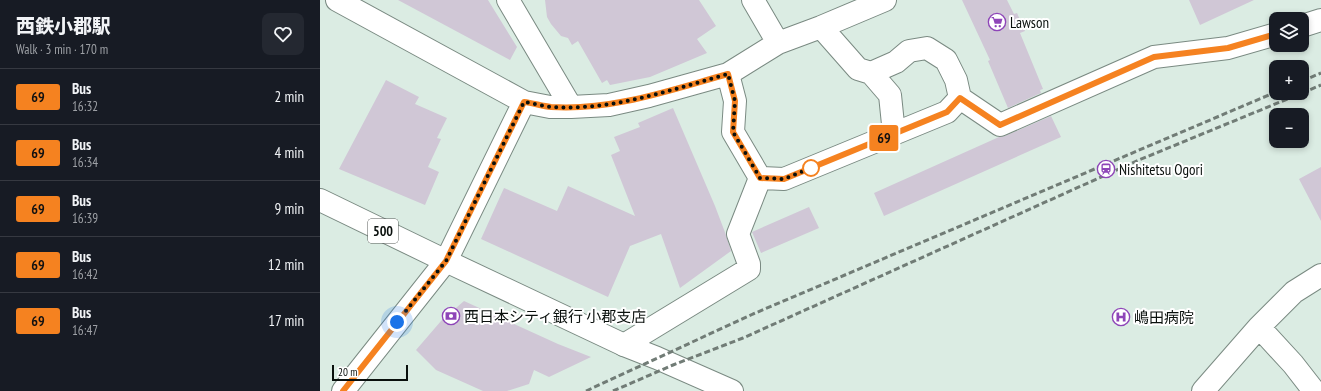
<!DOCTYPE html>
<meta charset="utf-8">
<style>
body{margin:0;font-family:"PT Sans Narrow","Noto Sans JP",sans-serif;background:#242831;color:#f1f3f6;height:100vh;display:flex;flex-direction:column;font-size:15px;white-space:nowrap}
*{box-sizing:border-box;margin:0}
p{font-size:13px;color:#9ea1a6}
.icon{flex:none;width:22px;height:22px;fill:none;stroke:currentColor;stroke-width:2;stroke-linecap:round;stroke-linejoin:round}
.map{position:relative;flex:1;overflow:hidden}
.side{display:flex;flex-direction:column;background:#171b24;width:320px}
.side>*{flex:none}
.badge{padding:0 8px;border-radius:3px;font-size:14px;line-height:26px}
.controls{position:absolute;left:949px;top:12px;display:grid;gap:8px}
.controls a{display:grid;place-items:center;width:40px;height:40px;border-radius:8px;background:#171b24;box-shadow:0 2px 6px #0003;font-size:20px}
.scale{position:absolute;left:12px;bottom:10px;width:76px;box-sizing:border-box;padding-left:4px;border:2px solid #0a100d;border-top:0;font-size:11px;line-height:14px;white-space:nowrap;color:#0a100d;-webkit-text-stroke:3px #fff;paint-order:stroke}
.you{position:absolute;width:20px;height:20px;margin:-10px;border:3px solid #fff;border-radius:50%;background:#1a73e8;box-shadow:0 0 0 6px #1a73e833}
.map>.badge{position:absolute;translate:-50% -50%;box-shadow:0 0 0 2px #fff}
.round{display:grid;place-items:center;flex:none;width:42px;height:42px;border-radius:8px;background:#242831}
.overview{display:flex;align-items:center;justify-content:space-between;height:68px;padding:0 16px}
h1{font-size:19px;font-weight:800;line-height:30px}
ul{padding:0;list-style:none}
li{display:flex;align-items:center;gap:12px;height:56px;padding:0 16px;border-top:1px solid #363941}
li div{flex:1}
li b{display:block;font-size:15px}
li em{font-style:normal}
li .badge{min-width:44px;font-weight:700;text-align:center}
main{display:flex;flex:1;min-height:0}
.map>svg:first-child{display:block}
.building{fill:#d0c7d6}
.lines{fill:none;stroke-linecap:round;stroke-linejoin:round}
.minor-casing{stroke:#7a8a82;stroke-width:24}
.highway-casing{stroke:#7a8a82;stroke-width:24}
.minor{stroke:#fff;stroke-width:22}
.highway{stroke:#fff;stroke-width:22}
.rail{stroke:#717c76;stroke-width:3;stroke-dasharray:6 3;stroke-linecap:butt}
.line-casing{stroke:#fff;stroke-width:9}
.line{stroke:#f58220;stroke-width:6}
.walk{stroke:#0a100d;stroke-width:4;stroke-dasharray:0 7.2}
.stop-dot{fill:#fff;stroke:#f58220;stroke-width:2}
.labels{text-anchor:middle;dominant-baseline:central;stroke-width:4;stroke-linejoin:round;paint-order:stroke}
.shield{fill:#fff;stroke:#545856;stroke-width:1}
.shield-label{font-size:14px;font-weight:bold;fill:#0a100d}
.poi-label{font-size:15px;fill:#0a100d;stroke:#fff;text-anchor:start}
</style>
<main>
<section class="side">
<div class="overview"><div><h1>西鉄小郡駅</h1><p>Walk · 3 min · 170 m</p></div><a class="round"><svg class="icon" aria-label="heart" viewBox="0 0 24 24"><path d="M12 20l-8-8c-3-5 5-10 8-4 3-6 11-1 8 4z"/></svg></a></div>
<ul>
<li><span class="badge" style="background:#f58220;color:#111">69</span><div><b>Bus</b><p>16:32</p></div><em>2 min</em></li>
<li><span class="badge" style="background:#f58220;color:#111">69</span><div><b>Bus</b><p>16:34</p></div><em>4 min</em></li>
<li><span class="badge" style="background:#f58220;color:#111">69</span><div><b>Bus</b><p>16:39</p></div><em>9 min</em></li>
<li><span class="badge" style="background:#f58220;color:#111">69</span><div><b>Bus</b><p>16:42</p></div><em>12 min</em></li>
<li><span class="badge" style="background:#f58220;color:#111">69</span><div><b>Bus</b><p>16:47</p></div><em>17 min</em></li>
</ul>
</section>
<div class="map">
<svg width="1001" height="391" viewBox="0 0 1001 391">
<rect width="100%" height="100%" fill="#dbece3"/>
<path class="building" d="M78 0H168L197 47 190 60Z
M225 0H379L396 26 377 39 387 53 330 77 290 85 287 80 282 83 258 41 252 45 248 38 241 36 231 24 227 17Z
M642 0H687L694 14 697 13 705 31 700 33 723 89 720 90 721 93 688 108 668 61 670 60Z
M869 0H934L880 25Z
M66 80 99 97 95 104 127 118 117 138 121 139 108 167 119 172 105 205 19 169Z
M353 108 395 206 406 235 411 251 360 288 341 234 310 246 288 297 161 239 184 188 237 211 248 186 315 216 291 155 300 151 294 137 320 127 318 123Z
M731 116 741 137 564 216 554 193 679 137 685 136Z
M1001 167V221L979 179Z
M489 207 499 228 441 253 432 232Z
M144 301 238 344 271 357 229 377 214 370 209 384 187 391H163L116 370 96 350 121 321Z"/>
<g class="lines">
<defs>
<path id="minor" d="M17 0 204 102 230 107H251L289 105 329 96 408 74 458 43 501 27 565 0
M188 0 251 107
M433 0 458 43
M982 26 1001 20
M551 73 570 95 574 134
M408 74 415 101 413 132 440 178 464 179 627 112 640 98 636 80 626 60 607 48 589 51 576 62 551 73 538 69 501 27
M640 98 680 125 834 57 908 48 956 34
M939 327 973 364 994 391
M304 345 429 269V264L418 234 440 178
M23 391 126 261 204 102
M883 391 939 327 974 292 1001 275"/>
<path id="highway" d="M0 200 126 261 304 345 337 358 412 391"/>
</defs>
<use href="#minor" class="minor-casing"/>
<use href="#highway" class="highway-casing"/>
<use href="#minor" class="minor"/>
<use href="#highway" class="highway"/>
<path class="rail" d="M982 81 1001 73
M982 93 1001 85
M266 391 433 314 956 92
M293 391 353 365 423 338 819 160 982 93"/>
</g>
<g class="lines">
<defs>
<path id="line" d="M23 391 126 261 204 102C213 103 222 106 231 107 292 111 350 90 408 74L415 101 413 132 440 178 464 179 627 112 640 98 680 125 834 57 908 48 956 34"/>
</defs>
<use href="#line" class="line-casing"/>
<use href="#line" class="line"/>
<path class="walk" d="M77 322 126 261 204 102C213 103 222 106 231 107 292 111 350 90 408 74L415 101 413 132 440 178 464 179 491 168"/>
</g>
<defs>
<symbol id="supermarket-ring" viewBox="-11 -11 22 22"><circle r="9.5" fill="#fff" stroke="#8e45b8" stroke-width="1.5"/><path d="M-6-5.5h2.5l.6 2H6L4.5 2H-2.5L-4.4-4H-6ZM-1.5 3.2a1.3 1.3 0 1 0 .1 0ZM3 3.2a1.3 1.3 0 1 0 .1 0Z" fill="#8e45b8"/></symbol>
<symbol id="station-ring" viewBox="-11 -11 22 22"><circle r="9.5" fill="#fff" stroke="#8e45b8" stroke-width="1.5"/><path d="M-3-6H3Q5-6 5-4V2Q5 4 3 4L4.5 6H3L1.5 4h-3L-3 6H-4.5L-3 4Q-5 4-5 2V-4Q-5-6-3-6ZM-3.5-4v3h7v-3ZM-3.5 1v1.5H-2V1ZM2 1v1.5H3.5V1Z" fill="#8e45b8"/></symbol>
<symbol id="bank-ring" viewBox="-11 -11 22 22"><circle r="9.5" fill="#fff" stroke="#8e45b8" stroke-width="1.5"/><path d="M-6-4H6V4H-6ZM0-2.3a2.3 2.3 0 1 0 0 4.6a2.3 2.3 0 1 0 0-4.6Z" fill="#8e45b8"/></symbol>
<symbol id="hospital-ring" viewBox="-11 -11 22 22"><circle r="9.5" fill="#fff" stroke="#8e45b8" stroke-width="1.5"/><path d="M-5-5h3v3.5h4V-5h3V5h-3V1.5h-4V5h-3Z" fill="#8e45b8"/></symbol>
</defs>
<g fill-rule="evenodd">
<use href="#supermarket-ring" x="667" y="12" width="20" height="20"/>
<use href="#station-ring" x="776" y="159" width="20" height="20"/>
<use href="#bank-ring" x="121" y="306" width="20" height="20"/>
<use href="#hospital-ring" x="791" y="307" width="20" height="20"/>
</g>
<circle class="stop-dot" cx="491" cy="168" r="8"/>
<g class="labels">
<rect class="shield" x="48" y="219" width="30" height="24" rx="3"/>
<g class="shield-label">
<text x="63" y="231">500</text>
</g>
<g class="poi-label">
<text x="690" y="22">Lawson</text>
<text x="799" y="169">Nishitetsu Ogori</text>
<text x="144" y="316">西日本シティ銀行 小郡支店</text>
<text x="814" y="317">嶋田病院</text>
</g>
</g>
</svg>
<div class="controls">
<a><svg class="icon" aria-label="layers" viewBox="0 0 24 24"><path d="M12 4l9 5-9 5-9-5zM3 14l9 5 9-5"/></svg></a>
<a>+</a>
<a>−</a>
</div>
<div class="scale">20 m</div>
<div class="you" style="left:77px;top:322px"></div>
<b class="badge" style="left:564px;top:138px;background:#f58220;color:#111">69</b>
</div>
</main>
